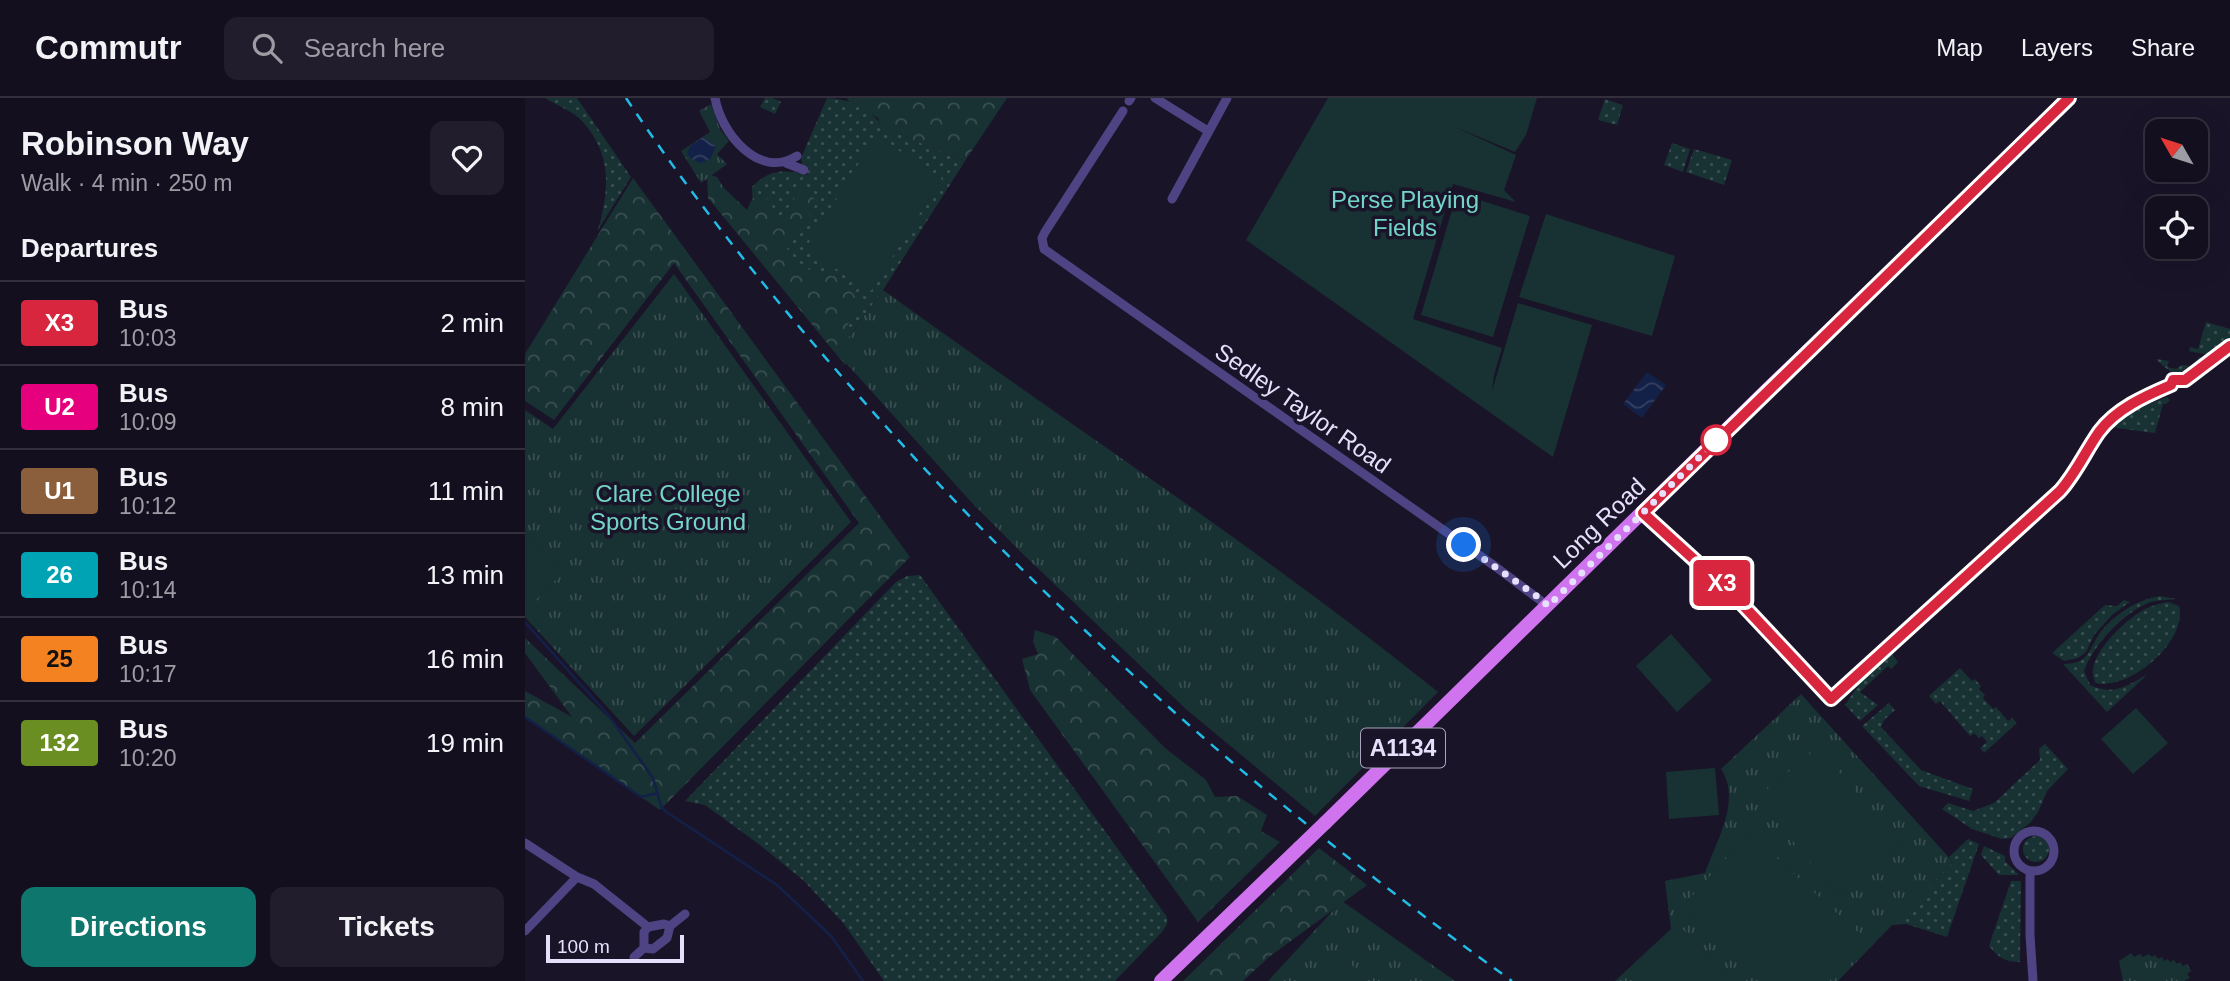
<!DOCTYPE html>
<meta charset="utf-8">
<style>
body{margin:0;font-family:Arial,sans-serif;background:#211d2c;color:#f1f3f6;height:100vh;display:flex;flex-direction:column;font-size:26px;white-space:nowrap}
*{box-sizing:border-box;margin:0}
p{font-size:23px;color:#9d9ca4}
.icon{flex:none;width:38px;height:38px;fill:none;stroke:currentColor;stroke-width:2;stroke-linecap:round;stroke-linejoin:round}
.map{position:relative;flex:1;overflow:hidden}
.side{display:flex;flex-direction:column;background:#140f1f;width:525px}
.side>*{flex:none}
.badge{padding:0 14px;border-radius:5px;font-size:24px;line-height:46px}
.needle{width:46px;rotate:309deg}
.tools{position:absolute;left:1620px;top:21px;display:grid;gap:14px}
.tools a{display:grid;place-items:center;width:63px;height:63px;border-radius:14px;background:#140f1f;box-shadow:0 7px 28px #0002,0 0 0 2px #332f3d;font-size:35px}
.scale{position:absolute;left:21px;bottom:18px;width:138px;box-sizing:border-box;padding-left:7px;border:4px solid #e6e0fc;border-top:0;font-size:19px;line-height:24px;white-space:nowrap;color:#e6e0fc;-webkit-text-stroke:5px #1a1429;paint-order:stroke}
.you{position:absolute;width:35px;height:35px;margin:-18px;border:5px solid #fff;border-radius:50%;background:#1a73e8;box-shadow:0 0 0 10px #1a73e833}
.map>.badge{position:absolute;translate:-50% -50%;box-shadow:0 0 0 4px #fff}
h2{padding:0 21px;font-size:26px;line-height:63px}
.round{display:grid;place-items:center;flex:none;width:74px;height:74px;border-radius:14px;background:#211d2c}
.headline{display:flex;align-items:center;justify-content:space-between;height:119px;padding:0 21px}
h1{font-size:33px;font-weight:700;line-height:52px}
.primary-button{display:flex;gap:14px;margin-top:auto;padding:14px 21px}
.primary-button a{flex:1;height:80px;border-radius:14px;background:#0f766e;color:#fff;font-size:28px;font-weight:700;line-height:80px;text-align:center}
.primary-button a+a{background:#211d2c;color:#f1f3f6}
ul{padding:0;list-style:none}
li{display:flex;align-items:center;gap:21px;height:84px;padding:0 21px;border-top:2px solid #332f3d}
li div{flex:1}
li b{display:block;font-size:26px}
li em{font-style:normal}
li .badge{min-width:77px;font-weight:700;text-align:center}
header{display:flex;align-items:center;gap:42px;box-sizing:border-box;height:98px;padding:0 35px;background:#140f1f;border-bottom:2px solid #332f3d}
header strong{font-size:33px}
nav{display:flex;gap:38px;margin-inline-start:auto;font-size:24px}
.search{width:490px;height:63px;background:#211d2c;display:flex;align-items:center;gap:18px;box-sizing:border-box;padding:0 24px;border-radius:14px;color:#9d9ca4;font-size:26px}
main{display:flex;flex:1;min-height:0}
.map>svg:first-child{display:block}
.grass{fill:url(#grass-dots)}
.forest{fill:url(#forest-crowns)}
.park{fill:url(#park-tufts)}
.pitch{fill:#183133}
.water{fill:url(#water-waves)}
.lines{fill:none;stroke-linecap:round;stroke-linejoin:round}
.stream{stroke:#132148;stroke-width:2.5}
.street{stroke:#4e4483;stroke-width:9}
.primary{stroke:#cf73ef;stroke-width:14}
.rail{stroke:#21bce6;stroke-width:2.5;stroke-dasharray:10 9;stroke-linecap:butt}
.primary-bridge{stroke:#cf73ef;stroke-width:14}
.line-casing{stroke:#fff;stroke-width:16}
.line{stroke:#d7263d;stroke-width:10}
.walk{stroke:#e6e0fc;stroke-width:7;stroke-dasharray:0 12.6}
.stop-dot{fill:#fff;stroke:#d7263d;stroke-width:3.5}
.labels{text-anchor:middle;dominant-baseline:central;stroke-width:7;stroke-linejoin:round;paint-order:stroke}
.shield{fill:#1a1429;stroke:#a9a3bd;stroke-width:2}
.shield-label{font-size:23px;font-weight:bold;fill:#e6e0fc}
.park-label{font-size:24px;fill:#72d5c7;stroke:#1a1429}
.street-label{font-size:24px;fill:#e6e0fc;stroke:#1a1429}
</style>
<header>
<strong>Commutr</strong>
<div class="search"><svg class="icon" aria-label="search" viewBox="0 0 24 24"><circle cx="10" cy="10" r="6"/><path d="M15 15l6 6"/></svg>Search here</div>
<nav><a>Map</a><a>Layers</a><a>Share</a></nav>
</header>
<main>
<section class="side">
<div class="headline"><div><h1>Robinson Way</h1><p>Walk · 4 min · 250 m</p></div><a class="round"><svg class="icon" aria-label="heart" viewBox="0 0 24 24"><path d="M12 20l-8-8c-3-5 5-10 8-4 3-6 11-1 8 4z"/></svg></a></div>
<h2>Departures</h2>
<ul>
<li><span class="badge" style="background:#d7263d;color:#fff">X3</span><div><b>Bus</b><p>10:03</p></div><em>2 min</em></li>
<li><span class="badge" style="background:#e6007e;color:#fff">U2</span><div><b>Bus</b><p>10:09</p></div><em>8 min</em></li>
<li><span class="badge" style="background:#8b5e3c;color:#fff">U1</span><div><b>Bus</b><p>10:12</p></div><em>11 min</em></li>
<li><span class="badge" style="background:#00a3b4;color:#fff">26</span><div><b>Bus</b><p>10:14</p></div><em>13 min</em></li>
<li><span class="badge" style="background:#f58220;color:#111">25</span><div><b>Bus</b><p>10:17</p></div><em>16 min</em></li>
<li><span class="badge" style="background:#6b8e23;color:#fff">132</span><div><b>Bus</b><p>10:20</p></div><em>19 min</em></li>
</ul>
<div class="primary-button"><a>Directions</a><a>Tickets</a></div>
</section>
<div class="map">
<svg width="1705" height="883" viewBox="0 0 1705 883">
<defs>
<pattern id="grass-dots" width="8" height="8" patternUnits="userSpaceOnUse" patternTransform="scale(1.75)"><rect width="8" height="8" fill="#183133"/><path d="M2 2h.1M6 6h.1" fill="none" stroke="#3a4f51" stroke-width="1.8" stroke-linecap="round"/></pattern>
<pattern id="forest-crowns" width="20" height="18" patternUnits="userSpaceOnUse" patternTransform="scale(1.75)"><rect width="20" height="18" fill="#183133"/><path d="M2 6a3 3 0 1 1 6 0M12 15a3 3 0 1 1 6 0" fill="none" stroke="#3a4f51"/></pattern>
<pattern id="park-tufts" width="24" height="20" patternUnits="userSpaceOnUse" patternTransform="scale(1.75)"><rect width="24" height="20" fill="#183133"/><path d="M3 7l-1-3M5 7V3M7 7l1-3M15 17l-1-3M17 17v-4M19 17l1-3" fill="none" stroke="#3a4f51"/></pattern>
<pattern id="water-waves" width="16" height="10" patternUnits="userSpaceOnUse" patternTransform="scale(1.75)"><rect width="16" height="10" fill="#132148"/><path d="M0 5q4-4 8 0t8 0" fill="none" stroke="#354163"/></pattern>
</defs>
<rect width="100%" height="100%" fill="#1a1429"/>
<path class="grass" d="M20 0H52L106 79 73 132C84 92 88 57 57 23 48 13 31 7 20 0Z
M240 0H248L256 4 250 16 235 9Z
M302 0C321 0 349 11 357 29L440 63 358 192 312 255 228 111 227 89C244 71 259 71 282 77L284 71 278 68 276 60Z
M1080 1 1098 7 1092 27 1073 22Z
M1147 45 1165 51 1158 74 1139 67Z
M1169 51 1207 62 1199 87 1161 74Z
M1681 224 1705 231V240L1684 257 1664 253 1665 249 1673 251Z
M1674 259 1680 260C1659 278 1652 283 1631 261L1644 263 1642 269 1651 271 1657 267 1667 268Z
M1642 299 1645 302 1641 306H1638L1630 335 1584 329 1598 316Z
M395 477 642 819V826L637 834 590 883H359L319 826 279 783 235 747 180 707 160 703 371 484 382 478Z
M1635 498 1651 501C1642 502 1631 502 1623 505 1598 515 1567 549 1559 573L1565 587C1588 598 1602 588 1623 576L1582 614 1538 566C1566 566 1563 550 1577 532 1593 514 1612 502 1635 498Z
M1599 502 1605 504 1588 516 1569 537 1561 554 1553 560 1539 563 1527 555 1580 507 1592 508Z
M1644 504 1654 508C1663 543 1605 593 1571 585 1555 562 1603 519 1622 510 1629 507 1636 505 1644 504Z
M1366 555 1373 564 1366 571 1363 568 1335 594 1353 607 1335 623 1320 607 1337 582Z
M1435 570 1447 583 1450 581 1456 588 1454 591 1460 597 1458 600 1468 611 1471 609 1483 623 1487 620 1492 625 1459 655 1455 650 1462 644 1457 638 1454 640 1449 635 1445 638 1415 603 1411 606 1404 598Z
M1364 605 1370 612 1359 622 1356 629 1396 672 1448 691 1444 703 1394 688 1337 628Z
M1520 646 1543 671 1522 693 1513 714 1506 724 1486 740 1477 741 1447 731 1417 711 1423 705 1448 713 1469 705 1515 662 1514 651Z
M1498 751a13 13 0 1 1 26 0a13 13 0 1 1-26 0Z
M1443 741 1454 746 1422 839 1381 826 1366 827 1428 764 1424 759Z
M1459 748 1480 758V763L1494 777H1474L1456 757Z
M1486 783H1496L1495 864C1480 864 1474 860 1464 848Z"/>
<path class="forest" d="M323 0H482L440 63 356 29 353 20 322 2Z
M182 76 192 79 199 90 222 112 226 103 242 100 255 121 276 91 293 103 258 158 285 172 313 179 337 206 320 231 333 245 320 267 183 100Z
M108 80 385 459 135 712 0 618V593L47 619 0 555V540L110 645 334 425 149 165 29 322 0 303V256Z
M510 532 531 539 640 650 681 682 690 699 712 698 742 717 736 733 755 744 673 824 505 592 497 561 513 556 508 544Z
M794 750 842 787 744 859 718 883H658Z"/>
<path class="park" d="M186 6 195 31 204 43 192 56 202 66 176 85 156 53 185 34 174 13Z
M149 176 326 424 109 638 0 519V312L28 331Z
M358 192C539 323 734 450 913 594L790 718 662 612 502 460 447 405 312 255Z
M1276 596 1428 764 1313 883H1090L1146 831 1140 783 1180 775C1191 744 1217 702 1196 671Z
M817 803 930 883H743Z
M1606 855 1609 859 1615 856 1618 859 1624 856 1627 859 1630 857 1633 861 1637 859 1639 863 1643 861 1645 864 1649 862 1652 866 1655 864 1658 868 1662 866 1666 873 1662 876 1665 880 1659 883H1598L1594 863Z"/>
<path class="pitch" d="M803 0H1012L1001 37 990 54 928 28 991 57 979 92 991 104 928 86 888 221 977 250 969 277 967 293 993 205 1067 227 1028 359 721 142Z
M351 38 417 80 346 193 280 151Z
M932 95 1005 118 968 239 896 217Z
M1021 116 1150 158 1127 238 994 199Z
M2 437 39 473 6 507 0 501Z
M1146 536 1187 582 1152 614 1111 568Z
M1611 610 1643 645 1608 676 1576 641Z
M1293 649 1375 746 1314 798 1232 700Z
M1190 670 1194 717 1144 721 1141 674Z
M1224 735 1335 836 1292 883H1239L1157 809Z
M1153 826 1207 883H1110L1102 875Z
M824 863 839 883H797Z"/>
<path class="water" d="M178 39 191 48 186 60 176 65 168 62 162 56 165 48Z
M1122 274 1141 287 1117 320 1098 306Z"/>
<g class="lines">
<path class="stream" d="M0 524 84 618 128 680 136 708 140 713 252 787 306 838 338 883
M0 619 116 699 133 695"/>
<path class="street" d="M190 0C196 35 234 82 272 58
M630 0 683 33
M604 3 606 0
M598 13 520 134 517 140 519 151 971 469 1023 508
M261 65 279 72
M647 101 702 0
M1489 753a20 20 0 1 1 40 0a20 20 0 1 1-40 0Z
M0 745 52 779 69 786 123 829
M1505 774V837L1508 883
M139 826 145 828 142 840 128 851 119 850V834L123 829Z
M145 828 160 816
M0 833 52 779
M109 859 119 850"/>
<path class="primary" d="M800 725 1245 289 1421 121 1544 0
M636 883 774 750"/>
<path class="rail" d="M101 0C169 102 245 197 326 289 523 515 744 708 987 883"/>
<path class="primary-bridge" d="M774 750 800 725"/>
</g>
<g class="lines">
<defs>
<path id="line" d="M1544 0 1118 415 1174 466 1187 474 1306 601 1535 393C1551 375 1560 354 1574 334 1591 311 1620 298 1646 287L1648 282H1660L1705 248"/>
</defs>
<use href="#line" class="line-casing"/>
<use href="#line" class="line"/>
<path class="walk" d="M939 447 1016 501 1023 508 1193 341 1191 342"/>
</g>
<circle class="stop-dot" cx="1191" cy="342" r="14"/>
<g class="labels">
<rect class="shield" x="836" y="630.5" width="84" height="39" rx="5"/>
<g class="shield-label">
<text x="878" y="650">A1134</text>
</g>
<g class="park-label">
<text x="880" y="101">Perse Playing<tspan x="880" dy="28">Fields</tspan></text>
<text x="143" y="395">Clare College<tspan x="143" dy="28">Sports Ground</tspan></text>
</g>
<g class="street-label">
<text transform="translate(778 310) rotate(35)">Sedley Taylor Road</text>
<text transform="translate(1074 425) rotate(-44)">Long Road</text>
</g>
</g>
</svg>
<div class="tools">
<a><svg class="needle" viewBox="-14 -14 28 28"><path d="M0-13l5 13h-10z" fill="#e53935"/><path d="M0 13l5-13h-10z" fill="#9d9ca4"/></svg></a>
<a><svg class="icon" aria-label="locate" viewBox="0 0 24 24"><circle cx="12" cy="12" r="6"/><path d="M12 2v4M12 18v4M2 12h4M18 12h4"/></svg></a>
</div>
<div class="scale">100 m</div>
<div class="you" style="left:939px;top:447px"></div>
<b class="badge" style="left:1197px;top:485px;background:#d7263d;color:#fff">X3</b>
</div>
</main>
